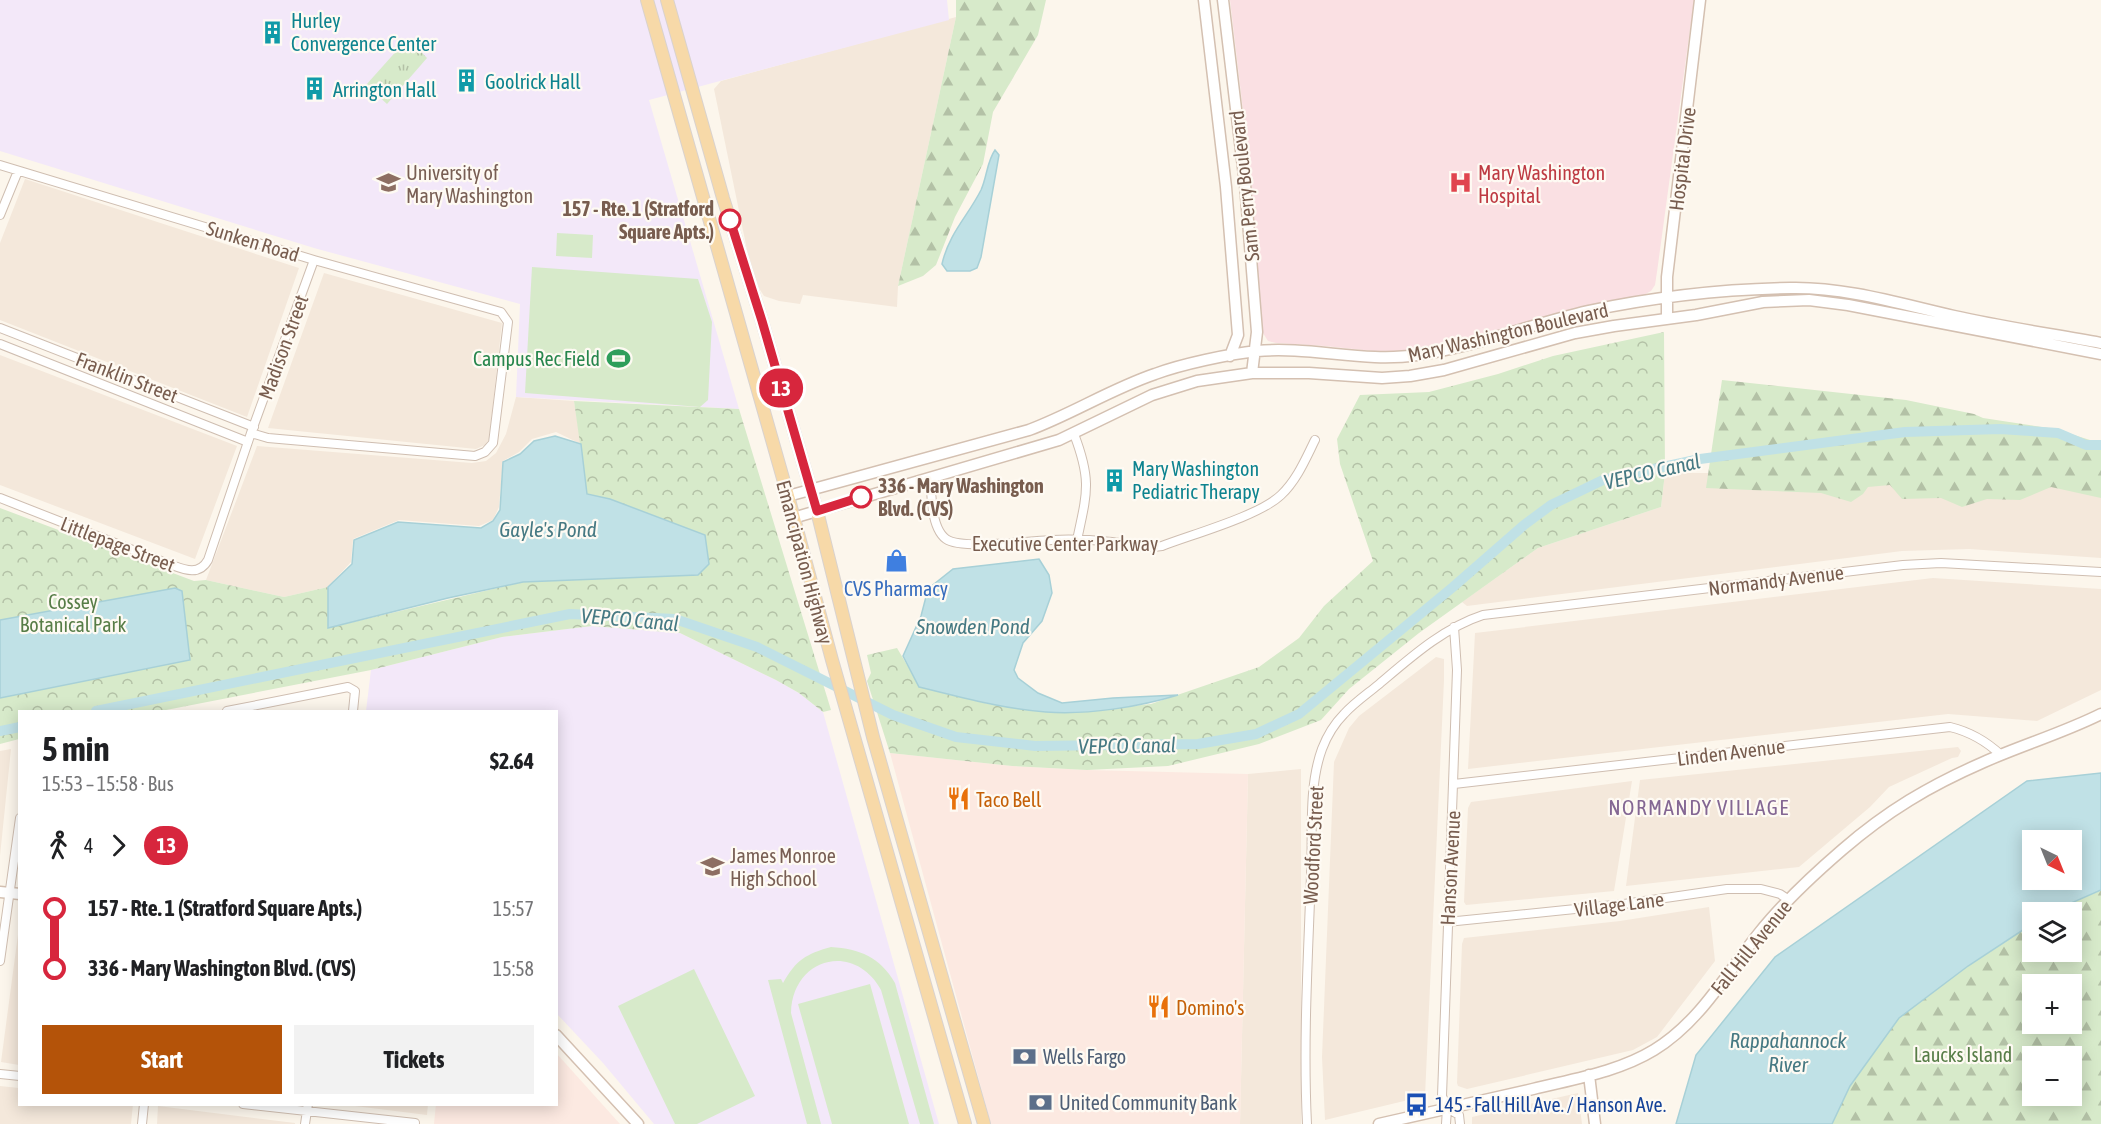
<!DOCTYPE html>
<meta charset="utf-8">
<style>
body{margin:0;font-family:"Asap Condensed",sans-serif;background:#f2f2f2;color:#202124;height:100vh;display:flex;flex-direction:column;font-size:22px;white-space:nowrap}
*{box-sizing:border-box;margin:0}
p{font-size:20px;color:#757577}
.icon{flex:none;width:33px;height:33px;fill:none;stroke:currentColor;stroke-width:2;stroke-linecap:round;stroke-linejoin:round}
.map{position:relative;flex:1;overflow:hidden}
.drawer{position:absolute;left:18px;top:710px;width:540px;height:396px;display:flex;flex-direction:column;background:#fff;border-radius:0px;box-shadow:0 3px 15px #0003}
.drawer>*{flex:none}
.badge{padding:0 12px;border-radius:20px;font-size:21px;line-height:39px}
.needle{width:39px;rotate:137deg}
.fabs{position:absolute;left:2022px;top:830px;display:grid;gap:12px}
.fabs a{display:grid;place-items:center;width:60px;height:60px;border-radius:0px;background:#fff;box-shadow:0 3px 15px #0003;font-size:30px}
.map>.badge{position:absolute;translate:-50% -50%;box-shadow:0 0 0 3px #fff}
.legs{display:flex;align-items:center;gap:9px;height:66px;padding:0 24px;font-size:20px}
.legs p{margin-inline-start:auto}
.head{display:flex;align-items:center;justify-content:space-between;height:102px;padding:0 24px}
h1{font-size:33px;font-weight:700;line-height:45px}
.button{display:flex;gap:12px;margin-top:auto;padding:12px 24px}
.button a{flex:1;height:69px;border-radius:0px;background:#b45309;color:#fff;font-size:24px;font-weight:700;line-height:69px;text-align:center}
.button a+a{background:#f2f2f2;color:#202124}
ul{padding:0 24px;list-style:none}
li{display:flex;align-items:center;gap:21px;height:60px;font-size:22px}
li i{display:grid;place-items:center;width:9px;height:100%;margin:0 8px;background:currentColor}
li i::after{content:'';width:15px;height:15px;margin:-8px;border:4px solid;border-radius:50%;background:#fff}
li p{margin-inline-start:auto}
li:first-child i{background:linear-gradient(#0000 50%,currentColor 0)}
li:last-child i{background:linear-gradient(currentColor 50%,#0000 0)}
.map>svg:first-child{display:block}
.residential{fill:#f4e8db}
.commercial{fill:#fce9e1}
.education{fill:#f3e8f9}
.medical{fill:#fae0e3}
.grass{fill:url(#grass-tufts)}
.forest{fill:url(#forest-firs);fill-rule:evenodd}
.park{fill:url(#park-crowns)}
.garden{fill:#d7eaca}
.water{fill:#c0e1e6;stroke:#a7d0d7;stroke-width:1.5;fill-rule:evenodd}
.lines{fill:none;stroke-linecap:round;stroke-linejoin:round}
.canal{stroke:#c0e1e6;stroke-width:10}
.street-casing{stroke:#cfbeb1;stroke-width:10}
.secondary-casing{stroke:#d4c0b1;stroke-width:13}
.primary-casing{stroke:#d9d2ce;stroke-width:14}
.street{stroke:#fff;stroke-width:8}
.secondary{stroke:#fff;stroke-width:10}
.primary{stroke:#f7d9a8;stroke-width:12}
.line-1-casing{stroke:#fff;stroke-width:14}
.line-1{stroke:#d7263d;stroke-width:9}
.stop-1-dot{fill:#fff;stroke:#d7263d;stroke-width:3}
.labels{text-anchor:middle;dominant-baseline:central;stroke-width:4.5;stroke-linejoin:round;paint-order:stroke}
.culture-label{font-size:20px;fill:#0d838f;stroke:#fefaf3;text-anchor:start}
.street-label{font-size:20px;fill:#785d4f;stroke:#fefaf3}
.education-label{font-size:20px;fill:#785e54;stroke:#fefaf3;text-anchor:start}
.health-label{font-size:20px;fill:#be3a42;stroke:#fefaf3;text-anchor:start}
.stop-label{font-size:20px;font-weight:bold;fill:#785d4f;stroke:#fefaf3;text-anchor:end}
.leisure-label{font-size:20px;fill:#27864d;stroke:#fefaf3;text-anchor:end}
.shop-label{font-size:20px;fill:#366cbe;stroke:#fefaf3}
.park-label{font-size:20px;fill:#577d47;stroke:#fefaf3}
.food-label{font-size:20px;fill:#c56008;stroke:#fefaf3;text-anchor:start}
.service-label{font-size:20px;fill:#4e5e75;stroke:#fefaf3;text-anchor:start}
.transit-label{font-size:20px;fill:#164399;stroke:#fefaf3;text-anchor:start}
.water-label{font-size:21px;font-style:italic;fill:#467983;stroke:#fefaf3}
.neighbourhood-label{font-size:21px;letter-spacing:1.5px;fill:#846793;stroke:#fefaf3}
</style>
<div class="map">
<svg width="2101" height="1124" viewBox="0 0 2101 1124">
<defs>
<pattern id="grass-tufts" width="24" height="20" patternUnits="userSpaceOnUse" patternTransform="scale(1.5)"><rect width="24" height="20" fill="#d7eaca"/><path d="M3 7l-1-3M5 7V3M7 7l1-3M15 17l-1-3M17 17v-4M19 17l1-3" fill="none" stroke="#b3c1a6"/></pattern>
<pattern id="forest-firs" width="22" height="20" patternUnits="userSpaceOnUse" patternTransform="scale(1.5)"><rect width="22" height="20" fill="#d7eaca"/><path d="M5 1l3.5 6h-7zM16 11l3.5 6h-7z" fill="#b3c1a6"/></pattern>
<pattern id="park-crowns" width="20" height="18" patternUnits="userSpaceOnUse" patternTransform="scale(1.5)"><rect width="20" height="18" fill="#d7eaca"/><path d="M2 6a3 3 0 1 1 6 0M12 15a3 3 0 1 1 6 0" fill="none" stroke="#b3c1a6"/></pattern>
</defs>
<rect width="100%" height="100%" fill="#fcf6ec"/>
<path class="residential" d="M956 17 898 286 897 307 803 295 800 304 779 301 764 296 753 279 714 89 721 81Z
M25 179 299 268 247 417 0 320V243Z
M324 273 502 323 489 439 485 445 476 449 268 428Z
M0 355 237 446 195 559 0 485Z
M516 397 574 401 581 444 556 432 532 439 519 452 503 461 499 507 493 520 479 526 399 520 353 539 351 562 328 587 284 597 206 580 257 446 472 463 486 461 496 453 506 434Z
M1665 473H1903L2101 477V558L1969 549 1902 551 1467 606 1462 602 1538 548 1661 507Z
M1933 578 2101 589V690L2037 721 1948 714 1468 769 1475 633Z
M1436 657 1444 659V680L1425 1096 1325 1120 1322 1057 1334 762 1349 728 1359 716Z
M1958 747 1961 751 1958 757 1952 758 1889 787 1870 807 1799 867 1626 886 1640 780Z
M11 749 0 856V751Z
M1301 769V1124H1240L1248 774Z
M1632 781 1614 891 1466 905 1464 902 1468 808 1471 802Z
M1709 907 1715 961 1657 1037 1633 1050 1467 1089 1458 1086 1457 1083 1462 944 1464 938 1620 921Z
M19 927 20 1065H19L1 1062Z
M0 1086 19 1088 20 1104H133L131 1124H0Z
M1578 1093 1582 1124H1472V1117Z
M339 1104H428L427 1115Z
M158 1106 295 1123V1124H157Z"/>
<path class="commercial" d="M890 753 1012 766 1087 770 1248 774 1240 1124H991Z
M557 1054 620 1124H434L436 1104H556Z"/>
<path class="education" d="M0 0H947L949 20 649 100 739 409 516 397 520 304 314 248 0 151Z
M592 626 680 633 776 680 799 693 823 712 939 1124H654L603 1063 557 1014 556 711H366L371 670 502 637Z"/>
<path class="medical" d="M1230 0H1694L1657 272 1655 285 1651 291 1640 297 1568 311 1428 349 1391 353 1325 346 1276 343 1268 341 1263 333 1261 320 1250 170Z"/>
<path class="grass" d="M408 38 427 58 387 104 366 85Z"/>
<path class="forest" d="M956 0H1046L1038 35 993 112 983 164 955 217 936 265 923 276 898 286 956 17Z
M1722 380 1906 400 1974 414 1983 418 2055 429 2090 440 2101 441V498L2051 487 2020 500 1987 499 1962 507 1941 498 1902 499 1890 485 1868 487 1863 494 1851 502 1821 493 1706 488Z
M2101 890V1124H1832L1850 1086 1898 1018 1968 966 2032 924V951H2072V912H2051ZM2032 984H2072V1023H2032ZM2032 1056H2072V1095H2032Z"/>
<path class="park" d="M1664 332 1665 473 1661 507 1538 548 1419 633 1349 689 1321 720 1259 744 1168 766 1087 770 1012 766 890 753 867 681 871 673 867 655 897 648 920 687 989 704 1046 712H1076L1151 704 1259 667 1299 638 1324 606 1373 561 1340 464 1337 439 1360 395 1429 392 1498 374 1553 356Z
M574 401 739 409 831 710 823 712 799 693 776 680 680 633 592 626 502 637 371 670 161 711H20L19 739 0 744V508L194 581 206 580 284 597 328 587V628L523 582 698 575 705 535 610 499 587 494Z"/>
<path class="garden" d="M557 233 593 235 592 258 556 256Z
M532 267 698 279 712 322 708 400 700 407 525 393Z
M831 947C860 949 880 957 895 983L934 1124H920L881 990C854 941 792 958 791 1013L821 1124H807L768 980 781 979 783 983C796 960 806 954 831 947Z
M694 969 755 1096 697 1124H675L618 1006Z
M870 984 909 1124H832L798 1004Z"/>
<path class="water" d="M995 150 999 155 981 257 977 268 970 271H947L942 264C949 233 968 216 981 190 987 177 987 161 995 150Z
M555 436 581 444 587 494 610 499 705 535 709 564 698 575 523 582 448 598 328 628V587L352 564 354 540 398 522 481 528 493 521 500 510 503 462 520 454 534 441Z
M1039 559 1049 575 1052 593 1042 621 1023 643 1014 670 1018 678 1038 693 1062 703 1113 698 1178 695C1139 707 1088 715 1046 712 1003 709 961 697 919 687L903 656 921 616 928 589 953 569Z
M175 588 182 591 190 660 0 698V620Z
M2101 773V890L2051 912H2032V924L1968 966 1899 1018 1850 1086 1832 1124H1676L1696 1055 1775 957 2027 781ZM2032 840H2072V879H2032Z"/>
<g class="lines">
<path class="canal" d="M96 711 570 614 675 619 757 647 893 715 956 737 1035 746 1198 744 1256 734 1299 714 1453 587 1524 525 1551 505 1603 480 1700 459 1905 432 2000 429 2058 433 2086 445H2101
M0 731 20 727"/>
<defs>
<path id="street" d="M0 165 314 260 501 312 508 322 493 443 485 452 475 456 268 438 251 433
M0 215 18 171
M0 328 254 427
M0 344 248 442
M1074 434C1092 481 1087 493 1077 540
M931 478C931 494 931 528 946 539 961 550 1031 541 1052 540 1071 539 1093 540 1112 542 1131 544 1142 549 1162 546 1193 534 1259 516 1281 495 1297 480 1306 458 1315 440
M0 498 166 563C181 568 198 578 208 560L251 433 314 260
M1454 627 1457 670 1442 1096 1447 1108 1459 1115 1460 1124
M227 711 348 687 355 691 353 711
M1454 784 1950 727C1971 732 1986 741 2001 755
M1447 922 1624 904 1727 889H1761L1780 894 1789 900
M0 961 20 818
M0 1074 20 1076
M243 1104 415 1123
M142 1124 144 1104
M305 1124 308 1104
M1307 1124C1303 1041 1308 958 1311 875 1313 834 1308 787 1322 749 1327 736 1334 724 1344 714 1354 703 1367 694 1378 685 1410 658 1443 628 1483 615L1903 565 1941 563 2101 572
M1446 1124 1447 1108"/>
<path id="secondary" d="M1204 0 1226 187 1238 335 1230 356
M1223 0 1245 184 1257 332 1252 373
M1667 318V277L1700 0
M788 496 1029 430C1072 414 1111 389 1155 374 1182 364 1229 354 1257 351 1311 346 1364 363 1417 355 1475 347 1531 324 1588 311 1654 297 1724 289 1791 288 1846 287 1901 304 1954 316 2003 327 2052 334 2101 343
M793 518 1059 440 1152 395 1197 381 1252 373H1309L1382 378 1410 376 1444 370 1575 333 1614 326 1696 315 1763 302 1809 300 1848 305 2101 354
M0 892 20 894
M556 1035 638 1124
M1589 1075 1595 1124
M1379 1124C1430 1112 1482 1101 1533 1089 1573 1079 1618 1072 1654 1050 1700 1022 1726 974 1759 933 1783 903 1813 875 1842 850 1887 811 1929 786 1984 762 2022 745 2063 733 2101 714"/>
<path id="primary" d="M647 0 788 496 832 660 965 1124
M667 0 723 198 762 321 817 511 873 737 984 1124"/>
</defs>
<use href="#street" class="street-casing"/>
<use href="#secondary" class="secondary-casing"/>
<use href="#primary" class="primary-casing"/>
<use href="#street" class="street"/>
<use href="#secondary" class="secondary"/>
<use href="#primary" class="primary"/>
</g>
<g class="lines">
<defs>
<path id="line-1" d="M730 220 762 321 817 511 861 497"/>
</defs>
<use href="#line-1" class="line-1-casing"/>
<use href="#line-1" class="line-1"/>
</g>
<defs>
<symbol id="building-bare" viewBox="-9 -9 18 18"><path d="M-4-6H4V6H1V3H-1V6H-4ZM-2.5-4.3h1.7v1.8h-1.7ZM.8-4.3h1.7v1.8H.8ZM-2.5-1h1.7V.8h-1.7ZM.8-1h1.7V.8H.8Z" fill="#0f9aa8" stroke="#fefaf3" stroke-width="2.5" paint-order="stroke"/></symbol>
<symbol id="university-bare" viewBox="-9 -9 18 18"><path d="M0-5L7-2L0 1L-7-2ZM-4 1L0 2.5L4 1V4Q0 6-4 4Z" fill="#8d6e63" stroke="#fefaf3" stroke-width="2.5" paint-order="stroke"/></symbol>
<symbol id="hospital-bare" viewBox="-9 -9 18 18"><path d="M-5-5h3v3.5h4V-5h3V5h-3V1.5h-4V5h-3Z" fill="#e0444e" stroke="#fefaf3" stroke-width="2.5" paint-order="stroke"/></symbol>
<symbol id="stadium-bare" viewBox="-9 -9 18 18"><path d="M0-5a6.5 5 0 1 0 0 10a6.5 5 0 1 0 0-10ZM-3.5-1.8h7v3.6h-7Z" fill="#2e9e5b" stroke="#fefaf3" stroke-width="2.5" paint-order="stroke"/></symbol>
<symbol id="shop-bare" viewBox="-9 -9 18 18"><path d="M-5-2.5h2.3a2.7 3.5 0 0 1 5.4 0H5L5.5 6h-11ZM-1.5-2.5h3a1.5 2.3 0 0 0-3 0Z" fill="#3f7fe0" stroke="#fefaf3" stroke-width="2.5" paint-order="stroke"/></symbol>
<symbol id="restaurant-bare" viewBox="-9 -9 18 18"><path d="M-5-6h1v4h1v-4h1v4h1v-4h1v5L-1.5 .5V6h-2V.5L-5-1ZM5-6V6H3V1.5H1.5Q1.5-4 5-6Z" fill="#e8710a" stroke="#fefaf3" stroke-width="2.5" paint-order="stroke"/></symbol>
<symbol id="school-bare" viewBox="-9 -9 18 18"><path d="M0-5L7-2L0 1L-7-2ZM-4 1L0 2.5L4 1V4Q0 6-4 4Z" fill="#8d6e63" stroke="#fefaf3" stroke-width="2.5" paint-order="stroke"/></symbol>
<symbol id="bank-bare" viewBox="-9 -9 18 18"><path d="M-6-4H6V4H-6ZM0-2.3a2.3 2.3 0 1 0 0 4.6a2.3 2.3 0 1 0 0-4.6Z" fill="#5c6f8a" stroke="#fefaf3" stroke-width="2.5" paint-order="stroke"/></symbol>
<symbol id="bus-bare" viewBox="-9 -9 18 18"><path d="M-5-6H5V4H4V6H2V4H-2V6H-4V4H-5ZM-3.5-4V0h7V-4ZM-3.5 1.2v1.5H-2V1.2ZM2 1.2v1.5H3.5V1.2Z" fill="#1a4fb4" stroke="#fefaf3" stroke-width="2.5" paint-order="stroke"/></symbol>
</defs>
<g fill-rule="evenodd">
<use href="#building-bare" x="256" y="16" width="33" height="33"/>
<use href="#building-bare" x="450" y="64" width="33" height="33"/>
<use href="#building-bare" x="298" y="72" width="33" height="33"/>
<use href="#university-bare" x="372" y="166" width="33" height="33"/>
<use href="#hospital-bare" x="1444" y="166" width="33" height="33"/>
<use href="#stadium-bare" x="602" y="342" width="33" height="33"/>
<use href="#building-bare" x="1098" y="464" width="33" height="33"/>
<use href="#shop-bare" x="880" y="544" width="33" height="33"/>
<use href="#restaurant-bare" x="942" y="782" width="33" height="33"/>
<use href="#school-bare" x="696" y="850" width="33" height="33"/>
<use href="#restaurant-bare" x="1142" y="990" width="33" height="33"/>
<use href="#bank-bare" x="1008" y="1040" width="33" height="33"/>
<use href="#bank-bare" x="1024" y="1086" width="33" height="33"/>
<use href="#bus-bare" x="1400" y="1088" width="33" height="33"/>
</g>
<g class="stop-1-dot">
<circle cx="730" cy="220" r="10"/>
<circle cx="861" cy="497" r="10"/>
</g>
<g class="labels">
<g class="culture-label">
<text x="291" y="20">Hurley<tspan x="291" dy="23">Convergence Center</tspan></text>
<text x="485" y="81">Goolrick Hall</text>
<text x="333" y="89">Arrington Hall</text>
<text x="1132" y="468">Mary Washington<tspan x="1132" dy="23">Pediatric Therapy</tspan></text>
</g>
<g class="street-label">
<text transform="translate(1682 159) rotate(-83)">Hospital Drive</text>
<text transform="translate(1244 186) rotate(-96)">Sam Perry Boulevard</text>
<text transform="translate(253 241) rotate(17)">Sunken Road</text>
<text transform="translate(1508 332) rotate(-13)">Mary Washington Boulevard</text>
<text transform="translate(283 347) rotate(-70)">Madison Street</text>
<text transform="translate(127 377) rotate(21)">Franklin Street</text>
<text x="1065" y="543">Executive Center Parkway</text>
<text transform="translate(118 544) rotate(21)">Littlepage Street</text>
<text transform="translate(805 562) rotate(75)">Emancipation Highway</text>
<text transform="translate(1776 580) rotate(-7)">Normandy Avenue</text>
<text transform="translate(1731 752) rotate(-7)">Linden Avenue</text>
<text transform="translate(1313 845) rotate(-87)">Woodford Street</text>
<text transform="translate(1450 868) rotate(-87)">Hanson Avenue</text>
<text transform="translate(1619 904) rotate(-7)">Village Lane</text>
<text transform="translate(1751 947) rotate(-51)">Fall Hill Avenue</text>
</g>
<g class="education-label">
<text x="406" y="172">University of<tspan x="406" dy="23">Mary Washington</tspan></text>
<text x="730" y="855">James Monroe<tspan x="730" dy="23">High School</tspan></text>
</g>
<g class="health-label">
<text x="1478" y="172">Mary Washington<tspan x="1478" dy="23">Hospital</tspan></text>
</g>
<g class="stop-label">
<text x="714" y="208">157 - Rte. 1 (Stratford<tspan x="714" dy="23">Square Apts.)</tspan></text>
<text x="878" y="485" text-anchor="start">336 - Mary Washington<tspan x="878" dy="23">Blvd. (CVS)</tspan></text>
</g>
<g class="leisure-label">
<text x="600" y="358">Campus Rec Field</text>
</g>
<g class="shop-label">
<text x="896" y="588">CVS Pharmacy</text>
</g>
<g class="park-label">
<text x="73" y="601">Cossey<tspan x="73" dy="23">Botanical Park</tspan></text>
<text x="1963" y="1054">Laucks Island</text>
</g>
<g class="food-label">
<text x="976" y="799">Taco Bell</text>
<text x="1176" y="1007">Domino's</text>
</g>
<g class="service-label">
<text x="1043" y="1056">Wells Fargo</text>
<text x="1059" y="1102">United Community Bank</text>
</g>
<g class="transit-label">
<text x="1435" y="1104">145 - Fall Hill Ave. / Hanson Ave.</text>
</g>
<g class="water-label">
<text transform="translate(1652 471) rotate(-13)">VEPCO Canal</text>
<text x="548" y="529">Gayle's Pond</text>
<text transform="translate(630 619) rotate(5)">VEPCO Canal</text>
<text x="973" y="626">Snowden Pond</text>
<text transform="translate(1127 745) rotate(-1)">VEPCO Canal</text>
<text x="1788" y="1040">Rappahannock<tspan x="1788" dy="24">River</tspan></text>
</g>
<g class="neighbourhood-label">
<text x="1699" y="807">NORMANDY VILLAGE</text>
</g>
</g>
</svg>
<div class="fabs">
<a><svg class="needle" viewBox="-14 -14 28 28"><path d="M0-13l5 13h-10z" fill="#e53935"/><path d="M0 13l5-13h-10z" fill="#757577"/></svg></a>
<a><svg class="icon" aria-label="layers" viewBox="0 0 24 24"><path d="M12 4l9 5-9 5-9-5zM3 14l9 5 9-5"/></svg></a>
<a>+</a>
<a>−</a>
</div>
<b class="badge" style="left:781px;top:388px;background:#d7263d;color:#fff">13</b>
<section class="drawer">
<div class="head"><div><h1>5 min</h1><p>15:53 – 15:58 · Bus</p></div><b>$2.64</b></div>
<div class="legs"><svg class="icon" aria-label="walk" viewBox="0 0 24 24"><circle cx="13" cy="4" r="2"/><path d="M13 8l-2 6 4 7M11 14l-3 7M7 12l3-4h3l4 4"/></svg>4<svg class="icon" aria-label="forward" viewBox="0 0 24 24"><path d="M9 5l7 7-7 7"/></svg><b class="badge" style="background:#d7263d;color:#fff">13</b></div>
<ul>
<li><i style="color:#d7263d"></i><b>157 - Rte. 1 (Stratford Square Apts.)</b><p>15:57</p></li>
<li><i style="color:#d7263d"></i><b>336 - Mary Washington Blvd. (CVS)</b><p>15:58</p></li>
</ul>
<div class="button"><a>Start</a><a>Tickets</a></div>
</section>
</div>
